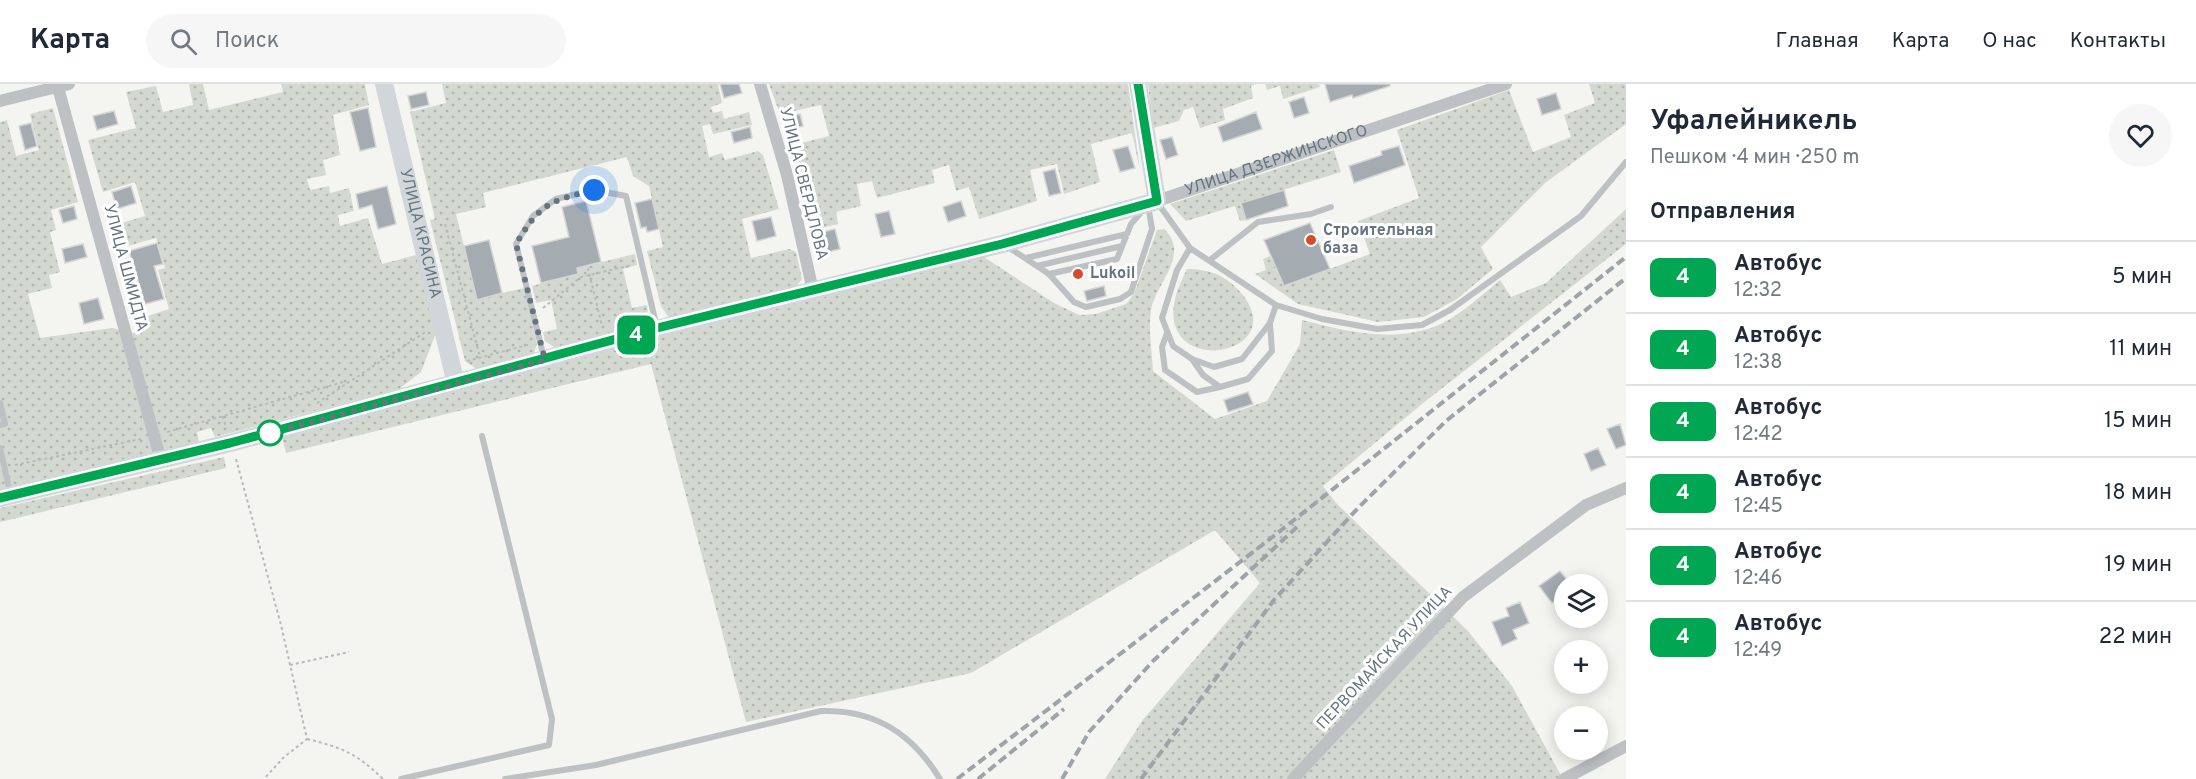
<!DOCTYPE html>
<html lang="ru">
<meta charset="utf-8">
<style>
body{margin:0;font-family:Overpass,sans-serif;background:#f6f6f7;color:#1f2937;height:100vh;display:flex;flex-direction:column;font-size:22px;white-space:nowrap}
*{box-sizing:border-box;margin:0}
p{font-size:20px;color:#747a83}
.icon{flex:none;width:33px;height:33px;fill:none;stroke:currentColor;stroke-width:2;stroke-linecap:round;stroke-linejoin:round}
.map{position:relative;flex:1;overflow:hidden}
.sheet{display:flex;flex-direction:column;background:#fff;width:570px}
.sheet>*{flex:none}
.badge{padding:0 12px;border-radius:9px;font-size:21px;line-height:39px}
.controls{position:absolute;left:1554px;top:490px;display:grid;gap:12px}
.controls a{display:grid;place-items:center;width:54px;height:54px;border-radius:50%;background:#fff;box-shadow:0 3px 15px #0003;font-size:30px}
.you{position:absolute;width:30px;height:30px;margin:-15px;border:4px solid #fff;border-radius:50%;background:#1a73e8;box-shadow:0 0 0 9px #1a73e833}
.map>.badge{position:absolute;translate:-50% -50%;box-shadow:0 0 0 3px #fff}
h2{padding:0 24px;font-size:22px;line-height:54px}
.round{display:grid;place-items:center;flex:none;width:63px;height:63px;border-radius:32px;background:#f6f6f7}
.summary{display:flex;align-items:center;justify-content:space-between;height:102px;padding:0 24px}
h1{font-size:28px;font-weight:700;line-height:45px}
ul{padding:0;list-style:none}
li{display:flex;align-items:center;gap:18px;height:72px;padding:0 24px;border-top:2px solid #e0e1e3}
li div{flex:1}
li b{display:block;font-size:22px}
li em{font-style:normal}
li .badge{min-width:66px;font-weight:700;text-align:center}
header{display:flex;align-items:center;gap:36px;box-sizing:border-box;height:84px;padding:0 30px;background:#fff;border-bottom:2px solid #e0e1e3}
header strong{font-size:28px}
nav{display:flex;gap:33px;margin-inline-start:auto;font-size:21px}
.search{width:420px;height:54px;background:#f6f6f7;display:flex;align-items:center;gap:15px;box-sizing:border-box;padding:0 21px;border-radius:33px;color:#747a83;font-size:22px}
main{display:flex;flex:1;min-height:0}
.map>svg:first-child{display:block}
.grass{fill:url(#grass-dots)}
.building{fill:#a4acb1;stroke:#d5d5d3;stroke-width:1.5}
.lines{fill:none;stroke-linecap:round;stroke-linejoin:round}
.path{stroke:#b7babc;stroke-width:2;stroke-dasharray:3 3;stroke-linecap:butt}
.service{stroke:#bdc1c4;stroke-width:6}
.minor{stroke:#bdc1c4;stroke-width:12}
.primary{stroke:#d1d6da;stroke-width:18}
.rail{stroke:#9da3a8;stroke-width:4;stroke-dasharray:9 4.5;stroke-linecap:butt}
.line-casing{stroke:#fff;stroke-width:14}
.line{stroke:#00a651;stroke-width:9}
.walk{stroke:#657580;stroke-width:6;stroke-dasharray:0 10.8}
.poi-dot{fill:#d84b2c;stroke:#fff;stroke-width:2}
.stop-dot{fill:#fff;stroke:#00a651;stroke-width:3}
.labels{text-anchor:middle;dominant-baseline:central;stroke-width:6;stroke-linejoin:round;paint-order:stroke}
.street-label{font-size:16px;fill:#657580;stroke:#fff}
.poi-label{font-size:16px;font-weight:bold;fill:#657580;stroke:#fff;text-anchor:start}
</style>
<header>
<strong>Карта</strong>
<div class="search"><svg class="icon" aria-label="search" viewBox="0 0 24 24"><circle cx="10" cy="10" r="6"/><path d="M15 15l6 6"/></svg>Поиск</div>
<nav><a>Главная</a><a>Карта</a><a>О нас</a><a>Контакты</a></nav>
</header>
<main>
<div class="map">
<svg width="1626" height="695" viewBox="0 0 1626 695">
<defs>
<pattern id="grass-dots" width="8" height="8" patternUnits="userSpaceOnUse" patternTransform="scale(1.5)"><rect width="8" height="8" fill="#d3d9d0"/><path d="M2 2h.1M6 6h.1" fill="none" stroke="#afb5ae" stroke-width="1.8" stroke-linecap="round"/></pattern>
</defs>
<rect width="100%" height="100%" fill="#f4f4f0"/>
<path class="grass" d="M189 0H203L209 26 283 8 281 0H365L369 21 333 31 340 71 323 76 326 91 307 95 310 106 329 102 330 109 349 104 354 127 338 131 340 142 368 134 382 180 416 171 436 249 421 288 399 305 215 353 211 344 197 348 199 358 0 405V38L7 36 16 72 39 66 30 30 53 24 78 118 51 126 56 146 50 148 60 188 49 191 52 204 28 210 40 254 112 244 139 250 136 236 169 225 158 186 165 184 156 154 117 165 112 142 145 132 135 98 103 108 88 56 136 44 126 8 156 2 163 28 193 21Z
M442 0H718L722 19 711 23 713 29 722 27 724 35 749 28 752 41 713 50 710 40 702 42 709 73 722 69 725 76 758 67 763 71 779 125 742 135 751 174 789 165 796 168 802 195 795 204 669 234 661 222 647 167 663 163 649 102 633 92 627 73 483 109 486 123 456 130 477 215 524 204 537 259 533 272 478 286 465 277 430 136 435 135 410 28 446 19Z
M769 0H1128L1140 86 1132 49 1091 60 1100 98 1064 110 1057 80 1030 86 1037 117 979 135 969 103 956 107 949 81 932 86 935 99 877 114 872 97 857 100 861 122 836 128 838 140 812 146 789 62 829 52 821 21 780 30Z
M1148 0H1256L1251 2 1253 14 1223 25 1225 36 1200 44 1193 23 1184 26 1179 37 1153 44Z
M1265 0H1319L1320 3 1283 15 1280 2 1267 6Z
M1589 0H1626V40L1545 99 1481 163 1493 185 1457 215 1424 233 1378 238 1298 220 1255 190 1266 186 1263 175 1270 172 1284 202 1370 170 1358 137 1419 114 1397 46 1509 6 1533 68 1571 53 1564 31 1595 19Z
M1334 66 1341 88 1241 119 1246 136 1240 137 1235 122 1186 137 1170 120Z
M1626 125V160L1422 320 1323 402 1336 419 1468 547 1512 602 1563 695H1105L1142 637 1260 499 1215 446 971 589 746 638 651 280 286 369 282 353 659 251 984 173 1054 219 1079 231 1096 230 1126 220 1134 210 1157 146 1164 145C1191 170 1156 199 1151 226 1148 245 1152 268 1153 287L1215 335 1267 317 1300 260 1302 236C1342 246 1386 258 1428 245 1455 237 1479 213 1500 196L1511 213 1546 199Z
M635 170 637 181 623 185 632 224 647 221 648 231 636 245 559 266 545 257 543 248 557 245 551 216 536 219 532 202 578 190 577 184Z
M1187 185C1210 185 1227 192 1242 210 1292 272 1157 295 1175 215 1177 205 1183 194 1187 185Z
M224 373 226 384 0 438V424Z"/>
<path class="building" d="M720 0H739L742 9 724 14Z
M1325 0H1390V2L1353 14 1352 11 1330 18Z
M426 8 429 21 411 25 408 12Z
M1556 9 1561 25 1542 31 1537 15Z
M1304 13 1309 29 1294 34 1289 18Z
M368 24 376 63 360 67 350 28Z
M114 27 118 40 97 46 93 32Z
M1256 28 1262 45 1223 58 1218 43Z
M800 30 803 42 789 46 786 33Z
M31 39 37 62 25 66 19 42Z
M750 43 752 54 734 59 731 48Z
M1172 53 1178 71 1166 75 1160 56Z
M1128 62 1135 84 1120 88 1113 66Z
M1399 62 1405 81 1354 99 1349 82 1382 71 1381 67Z
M1055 85 1061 109 1049 112 1043 88Z
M131 102 136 119 117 125 112 108Z
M387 102 396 140 378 145 372 121 359 125 356 110Z
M1284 106 1288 122 1246 136 1241 119Z
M652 115 659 145 647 148 646 143 641 144 635 119Z
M586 117 601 178 577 184 578 190 541 199 532 162 569 153 562 123Z
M961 117 966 132 948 138 943 123Z
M74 122 77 135 63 139 59 126Z
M889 127 895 150 881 153 875 130Z
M771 133 776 152 757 157 752 137Z
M1310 139 1330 185 1284 202 1264 156Z
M835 145 840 165 828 168 823 148Z
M489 156 502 209 477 216 464 162Z
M157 159 163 180 154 182 164 215 145 220 129 167Z
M83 160 87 173 65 179 62 165Z
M1104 202 1106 212 1087 217 1084 207Z
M98 214 104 235 84 240 79 219Z
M1248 308 1253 320 1228 328 1224 316Z
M1620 340 1626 361 1616 365 1607 345Z
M1598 364 1606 381 1591 387 1584 370Z
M1560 487 1571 501H1564V510L1552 519 1539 502Z
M1520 518 1529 539 1513 546 1517 555 1502 562 1492 538 1509 532 1506 524Z"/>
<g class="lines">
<path class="path" d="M445 140 480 273
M588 184 602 242
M543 224 581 193 632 181
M467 277 531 260
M317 319 427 247
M223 332 226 344
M167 348 343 298
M236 375 281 541 307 655 283 674 264 695
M15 381 141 355
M290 581 349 568
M307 655C343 664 356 669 383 695"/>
<path class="service" d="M1157 118 1190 164 1276 221 1322 235 1377 245 1422 241 1450 226 1581 132 1626 78
M1008 163 1049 190 1074 218 1086 223 1120 215 1131 208 1152 145 1148 121
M1190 164 1177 186 1162 234 1173 262 1192 275 1214 283 1242 275 1270 239 1276 221
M1026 174 1127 150
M1210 176 1258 138 1311 130 1331 123
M1037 182 1122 162
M1049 190 1117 175 1131 140 1144 125
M1167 249 1162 263 1165 286 1197 308 1220 303
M544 274 516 160 533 132 556 115 594 106 626 112 657 244
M1192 275 1203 291 1220 303 1248 295 1272 267 1270 240
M0 319 5 340 0 341
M0 364 10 408
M401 695 549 661 552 635 482 352
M505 695 596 681 821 627C874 625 912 649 940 695"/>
<g class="minor">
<path d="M57 0 161 377"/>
<path d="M760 0 787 91 813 207"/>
<path d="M0 17 69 0"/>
<path id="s1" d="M1157 117 1506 0"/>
<path d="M1293 695 1463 513 1586 421 1626 404"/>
<path d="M1564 695 1626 662"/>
</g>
<g class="primary">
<path id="s2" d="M384 0 456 300"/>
<path d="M0 414 230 359 657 245 1002 160 1157 117 1138 0"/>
</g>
<path class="rail" d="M957 695 1270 455 1626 173
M978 695 1064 625
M1062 695 1089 648 1153 577 1298 442
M1141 695 1274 516 1358 424 1446 337 1626 194"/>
</g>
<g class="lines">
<defs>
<path id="line" d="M0 414 230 359 657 244 1002 160 1157 117 1138 0"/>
</defs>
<use href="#line" class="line-casing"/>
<use href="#line" class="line"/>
<path class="walk" d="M270 349 545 276 516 160C540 120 549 117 594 106"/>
</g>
<g class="poi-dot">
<circle cx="1311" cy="156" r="6"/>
<circle cx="1078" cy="190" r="6"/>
</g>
<circle class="stop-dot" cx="270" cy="349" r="12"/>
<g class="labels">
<g class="street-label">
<text stroke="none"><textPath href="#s1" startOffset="126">УЛИЦА ДЗЕРЖИНСКОГО</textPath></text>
<text transform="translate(803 100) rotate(76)">УЛИЦА СВЕРДЛОВА</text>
<text stroke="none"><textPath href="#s2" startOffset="154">УЛИЦА КРАСИНА</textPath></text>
<text transform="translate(125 184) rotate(75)">УЛИЦА ШМИДТА</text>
<text transform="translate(1385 574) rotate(-47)">ПЕРВОМАЙСКАЯ УЛИЦА</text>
</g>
<g class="poi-label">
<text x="1323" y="147">Строительная<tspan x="1323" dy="18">база</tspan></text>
<text x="1090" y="190">Lukoil</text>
</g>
</g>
</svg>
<div class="controls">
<a><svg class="icon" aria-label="layers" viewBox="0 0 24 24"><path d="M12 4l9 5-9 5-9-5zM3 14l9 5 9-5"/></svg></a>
<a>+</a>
<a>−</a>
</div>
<div class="you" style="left:594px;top:106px"></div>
<b class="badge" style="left:636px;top:251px;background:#00a651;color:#fff">4</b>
</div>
<section class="sheet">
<div class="summary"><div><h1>Уфалейникель</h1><p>Пешком · 4 мин · 250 m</p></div><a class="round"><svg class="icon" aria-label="heart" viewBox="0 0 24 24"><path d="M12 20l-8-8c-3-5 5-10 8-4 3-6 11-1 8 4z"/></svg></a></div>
<h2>Отправления</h2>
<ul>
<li><span class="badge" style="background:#00a651;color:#fff">4</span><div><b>Автобус</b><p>12:32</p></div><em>5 мин</em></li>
<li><span class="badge" style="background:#00a651;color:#fff">4</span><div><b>Автобус</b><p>12:38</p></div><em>11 мин</em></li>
<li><span class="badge" style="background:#00a651;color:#fff">4</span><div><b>Автобус</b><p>12:42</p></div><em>15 мин</em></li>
<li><span class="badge" style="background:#00a651;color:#fff">4</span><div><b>Автобус</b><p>12:45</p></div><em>18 мин</em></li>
<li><span class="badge" style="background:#00a651;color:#fff">4</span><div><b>Автобус</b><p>12:46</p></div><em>19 мин</em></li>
<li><span class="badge" style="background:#00a651;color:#fff">4</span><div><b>Автобус</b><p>12:49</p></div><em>22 мин</em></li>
</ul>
</section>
</main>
